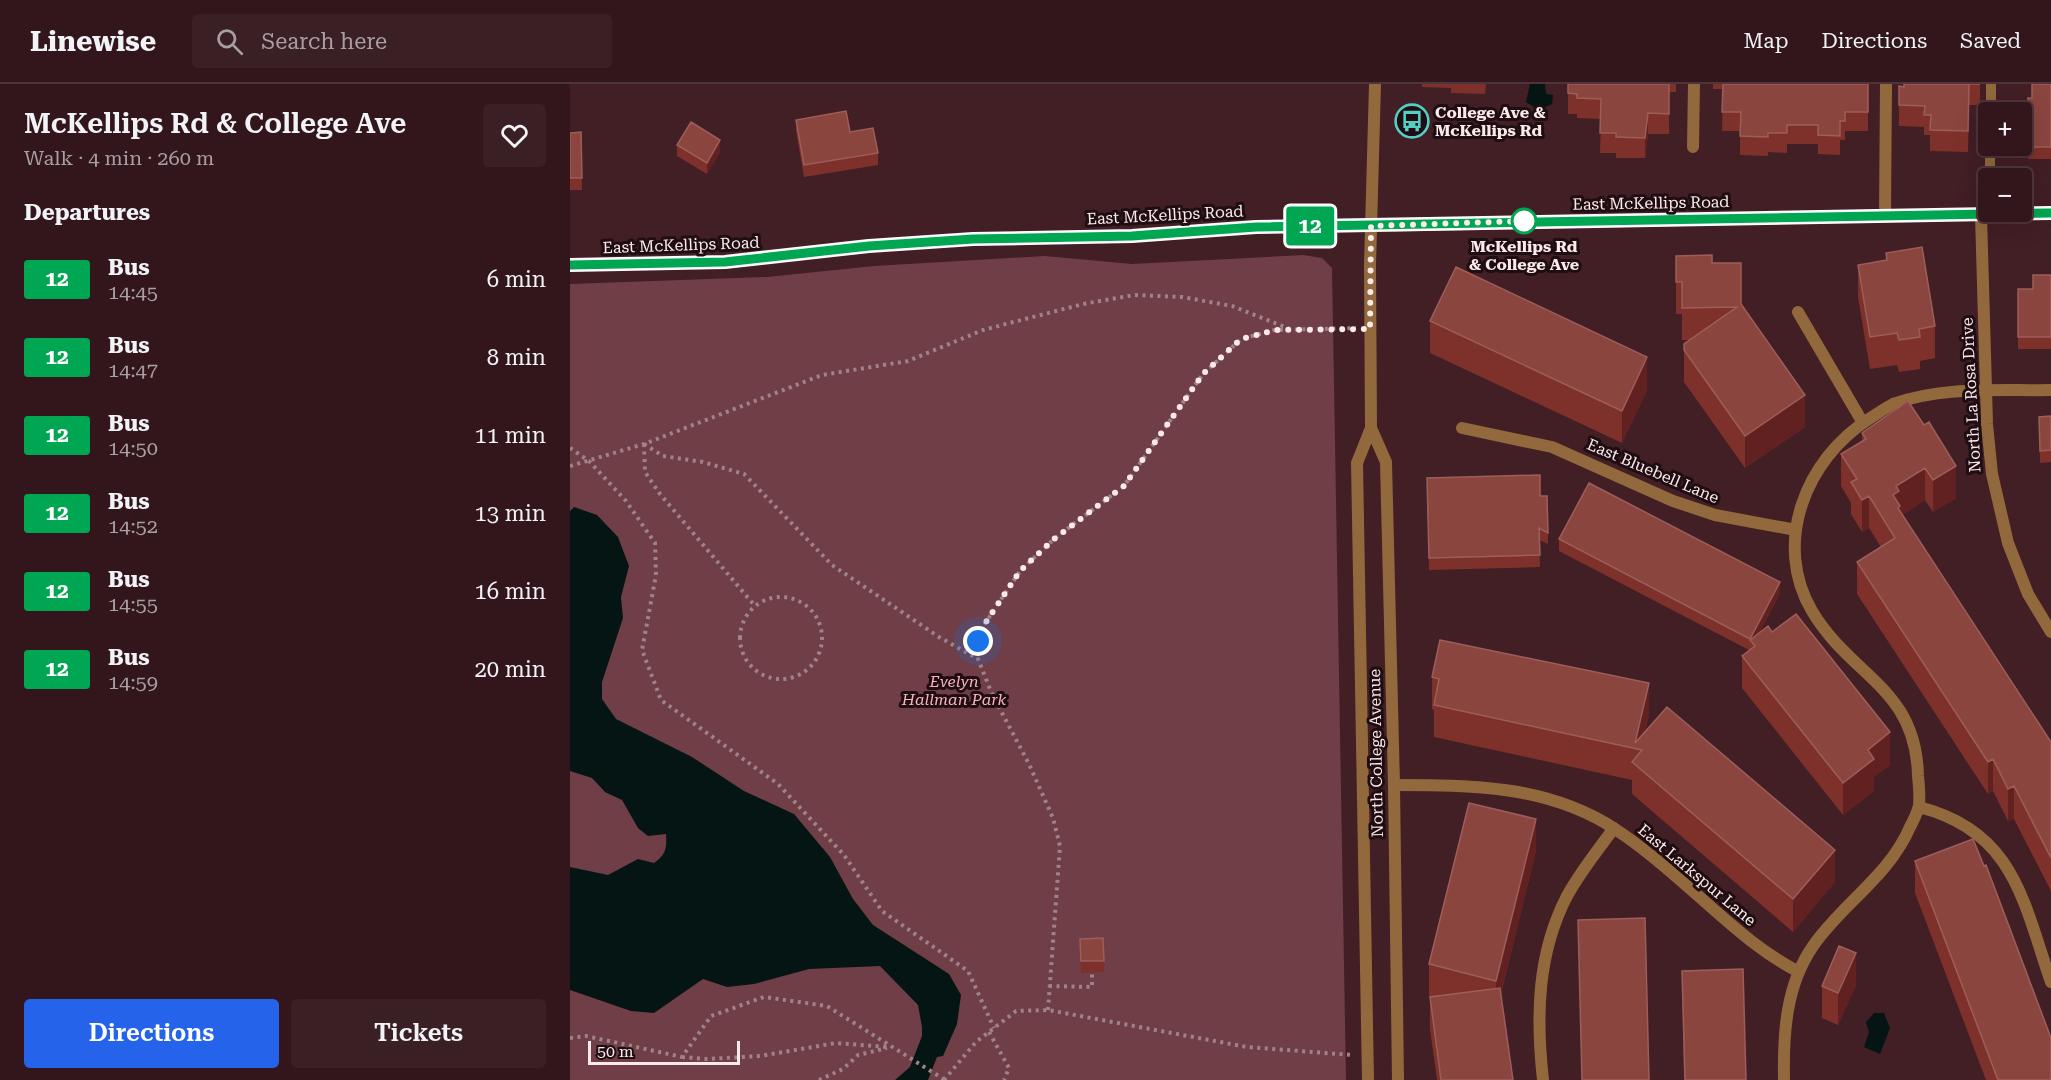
<!DOCTYPE html>
<meta charset="utf-8">
<style>
body{margin:0;font-family:"Roboto Serif",serif;background:#3a1f25;color:#f1f3f6;height:100vh;display:flex;flex-direction:column;font-size:22px;white-space:nowrap}
*{box-sizing:border-box;margin:0}
p{font-size:20px;color:#a89fa3}
.icon{flex:none;width:33px;height:33px;fill:none;stroke:currentColor;stroke-width:2;stroke-linecap:round;stroke-linejoin:round}
.map{position:relative;flex:1;overflow:hidden}
.sheet{display:flex;flex-direction:column;background:#32161c;width:570px}
.sheet>*{flex:none}
.badge{padding:0 12px;border-radius:4px;font-size:21px;line-height:39px}
.tools{position:absolute;left:1408px;top:18px;display:grid;gap:12px}
.tools a{display:grid;place-items:center;width:54px;height:54px;border-radius:6px;background:#32161c;box-shadow:0 6px 24px #0002,0 0 0 2px #4d353b;font-size:30px}
.scale{position:absolute;left:18px;bottom:15px;width:152px;box-sizing:border-box;padding-left:6px;border:3px solid #fde9ec;border-top:0;font-size:16px;line-height:21px;white-space:nowrap;color:#fde9ec;-webkit-text-stroke:4px #1e0e11;paint-order:stroke}
.you{position:absolute;width:30px;height:30px;margin:-15px;border:4px solid #fff;border-radius:50%;background:#1a73e8;box-shadow:0 0 0 9px #1a73e833}
.map>.badge{position:absolute;translate:-50% -50%;box-shadow:0 0 0 3px #fff}
h2{padding:0 24px;font-size:22px;line-height:54px}
.round{display:grid;place-items:center;flex:none;width:63px;height:63px;border-radius:6px;background:#3a1f25}
.overview{display:flex;align-items:center;justify-content:space-between;height:102px;padding:0 24px}
h1{font-size:28px;font-weight:600;line-height:45px}
.primary-button{display:flex;gap:12px;margin-top:auto;padding:12px 24px}
.primary-button a{flex:1;height:69px;border-radius:6px;background:#2563eb;color:#fff;font-size:24px;font-weight:600;line-height:69px;text-align:center}
.primary-button a+a{background:#3a1f25;color:#f1f3f6}
ul{padding:0;list-style:none}
li{display:flex;align-items:center;gap:18px;height:78px;padding:0 24px}
li div{flex:1}
li b{display:block;font-size:22px}
li em{font-style:normal}
li .badge{min-width:66px;font-weight:700;text-align:center}
header{display:flex;align-items:center;gap:36px;box-sizing:border-box;height:84px;padding:0 30px;background:#32161c;border-bottom:2px solid #4d353b}
header strong{font-size:28px}
nav{display:flex;gap:33px;margin-inline-start:auto;font-size:21px}
.search{width:420px;height:54px;background:#3a1f25;display:flex;align-items:center;gap:15px;box-sizing:border-box;padding:0 21px;border-radius:6px;color:#a89fa3;font-size:22px}
main{display:flex;flex:1;min-height:0}
.map>svg:first-child{display:block}
.green{fill:#6f3e47}
.water{fill:#051514}
.lines{fill:none;stroke-linecap:round;stroke-linejoin:round}
.path{stroke:#9f8388;stroke-width:4;stroke-dasharray:3 4.5;stroke-linecap:butt}
.service{stroke:#91693d;stroke-width:10}
.minor{stroke:#91693d;stroke-width:12}
.tertiary{stroke:#91693d;stroke-width:12}
.wall{fill:#7e312b}
.shaded-wall{fill:#602120}
.building{fill:#8b453f;stroke:#9d5e5a;stroke-width:1.5}
.line-casing{stroke:#fff;stroke-width:14}
.line{stroke:#00a651;stroke-width:9}
.walk{stroke:#fde9ec;stroke-width:6;stroke-dasharray:0 10.8}
.stop-dot{fill:#fff;stroke:#00a651;stroke-width:3}
.labels{text-anchor:middle;dominant-baseline:central;stroke-width:6;stroke-linejoin:round;paint-order:stroke}
.poi-label{font-size:16px;font-weight:bold;fill:#fde9ec;stroke:#1e0e11;text-anchor:start}
.street-label{font-size:16px;fill:#fde9ec;stroke:#1e0e11}
.stop-label{font-size:16px;font-weight:bold;fill:#fde9ec;stroke:#1e0e11}
.park-label{font-size:16px;font-style:italic;fill:#fbb1be;stroke:#1e0e11}
</style>
<header>
<strong>Linewise</strong>
<div class="search"><svg class="icon" aria-label="search" viewBox="0 0 24 24"><circle cx="10" cy="10" r="6"/><path d="M15 15l6 6"/></svg>Search here</div>
<nav><a>Map</a><a>Directions</a><a>Saved</a></nav>
</header>
<main>
<section class="sheet">
<div class="overview"><div><h1>McKellips Rd &amp; College Ave</h1><p>Walk · 4 min · 260 m</p></div><a class="round"><svg class="icon" aria-label="heart" viewBox="0 0 24 24"><path d="M12 20l-8-8c-3-5 5-10 8-4 3-6 11-1 8 4z"/></svg></a></div>
<h2>Departures</h2>
<ul>
<li><span class="badge" style="background:#00a651;color:#fff">12</span><div><b>Bus</b><p>14:45</p></div><em>6 min</em></li>
<li><span class="badge" style="background:#00a651;color:#fff">12</span><div><b>Bus</b><p>14:47</p></div><em>8 min</em></li>
<li><span class="badge" style="background:#00a651;color:#fff">12</span><div><b>Bus</b><p>14:50</p></div><em>11 min</em></li>
<li><span class="badge" style="background:#00a651;color:#fff">12</span><div><b>Bus</b><p>14:52</p></div><em>13 min</em></li>
<li><span class="badge" style="background:#00a651;color:#fff">12</span><div><b>Bus</b><p>14:55</p></div><em>16 min</em></li>
<li><span class="badge" style="background:#00a651;color:#fff">12</span><div><b>Bus</b><p>14:59</p></div><em>20 min</em></li>
</ul>
<div class="primary-button"><a>Directions</a><a>Tickets</a></div>
</section>
<div class="map">
<svg width="1481" height="996" viewBox="0 0 1481 996">
<rect width="100%" height="100%" fill="#421e25"/>
<path class="green" d="M733 171 752 174 762 184 776 996H0V200L197 193 304 182 475 172 562 180Z"/>
<path class="water" d="M960 0H975L976 10 983 11 982 20 969 26 956 18Z
M4 423 27 431 48 453 59 482 51 513 53 534 32 598V615L46 635 122 673 174 707 224 730 260 773 283 815 303 841 379 890 391 911 387 940 373 972 367 973 358 996H325L340 983 352 952V943L348 921 310 882 239 885 184 900 157 903 133 895 84 929 61 927 0 906V783L38 791 68 775 84 779C96 771 97 764 96 750L78 752 68 744 52 716 35 708 22 694 0 687V427Z
M1304 929H1314L1320 944 1310 970 1294 963 1299 948 1296 938Z"/>
<g class="lines">
<path class="path" d="M74 360 93 372 133 378 174 390 262 481 369 553 408 575
M74 360 75 388 90 410 185 522
M0 364 19 377 56 417 85 459 86 491 72 566 91 616 208 700 274 771 312 827 398 887 424 944
M0 382 74 360 252 291 338 277 413 246 513 220 564 211 612 213 662 222 720 245
M170 554a41 41 0 1 1 82 0a41 41 0 1 1-82 0Z
M479 902 522 903V889
M478 926 490 762 483 734 459 680 422 610 408 575V557L414 541 450 487 484 455 554 402 633 290 671 255 705 246 786 244
M419 948 439 984 434 996
M0 954 16 952 112 973 141 932 194 913 257 922 375 996
M112 973 137 975 190 972 266 959 317 963
M249 996 273 985 288 971 317 964
M374 996 406 958 446 927 478 926 677 963 782 971"/>
<path class="service" d="M1421 28V0
M1420 94V62"/>
<path class="minor" d="M1123 63 1124 0
M1411 131 1417 340 1422 390 1438 459 1458 510 1481 548
M1315 132 1316 0
M0 181 155 178 299 162 403 155 562 152 686 143 801 142
M1228 228 1293 339
M892 344 982 363 1103 417 1145 431 1226 446
M824 701C901 701 978 701 1045 745 1071 762 1094 782 1117 802 1153 833 1186 866 1229 888
M1349 723C1444 747 1453 817 1481 898
M973 996C966 933 967 870 997 812 1010 788 1028 766 1044 744
M1214 996C1213 949 1216 901 1243 862 1273 819 1319 792 1340 743 1343 737 1348 728 1349 721 1350 712 1349 702 1348 692 1346 603 1281 593 1242 527 1202 459 1236 375 1299 335 1307 330 1315 324 1323 320 1372 302 1429 307 1481 306"/>
<path class="tertiary" d="M805 0 800 181 801 344 816 378 824 701 828 996
M801 142 1481 129
M798 996 787 379 801 344"/>
</g>
<path class="wall" d="M852 0H916L915 10 881 9V4L852 3Z
M998 0H1106V8H1099V50H1078L1075 74H1046V69H1030L1031 35 1007 34V30H998Z
M1143 0H1298V47H1275V56H1270V71L1248 70V60H1217V69L1198 68V72L1170 71V47H1152L1153 5H1143Z
M1410 0V21H1399L1398 68 1360 67V51H1354V43L1329 42V2Z
M1481 0V75H1458V14H1462Z
M226 36 280 48 308 69V81L234 93 226 47Z
M11 48 12 106H0V49Z
M107 61 150 68 137 90 107 72Z
M1316 169 1365 242V274L1350 277V285L1329 288 1327 281 1300 285 1288 213V181L1316 176Z
M1106 172 1142 179 1171 220 1235 343 1175 384 1114 298V260L1120 256H1112V230H1106Z
M1481 191V265H1448V205H1463Z
M860 237 1077 306 1052 359 860 269Z
M1338 317 1386 414 1363 428 1355 416 1332 431 1481 658V807L1444 735 1438 737 1423 707 1418 710 1287 510V478L1311 463 1299 444 1292 448 1281 430V419L1271 402V370L1292 357V349Z
M1481 332V378L1470 379 1469 333Z
M857 394 970 412H977L978 460 969 456 970 483 859 486Z
M989 455 1210 510 1189 549 1320 681 1304 693V707L1273 731 1172 604V572L1179 566 989 467Z
M862 593 1079 631 1075 648 1265 798 1223 848 1062 710V696L864 653V626L862 625Z
M966 767 931 910 943 996H867L860 945V913H861H859V880Z
M1345 777 1481 996H1416L1345 809Z
M1008 836 1079 996H1012Z
M533 854 534 888 511 889 510 855Z
M1112 887 1176 996H1114Z
M1286 901 1268 941 1252 934V902Z"/>
<path class="shaded-wall" d="M1078 29V50L1075 74V54Z
M150 56V68L137 90V79Z
M1077 273V306L1052 359V327Z
M1235 311V343L1175 384V352Z
M1386 382V414L1363 428V396Z
M1355 384V416L1330 432 1323 411 1326 402Z
M1299 412V444L1292 448V416Z
M1210 498V510L1183 560 1180 556V567V555Z
M1079 599V631L1071 666 1065 659Z
M1320 648V681L1304 693V707L1273 731V699L1298 666Z
M1423 675V707L1418 710V678Z
M1444 702V735L1438 737V705Z
M966 735V767L926 929V897Z
M1265 766V798L1223 848V815Z
M1286 869V901L1268 941V909Z"/>
<path class="building" d="M998 0H1099V30L1078 29 1075 54 1046 53V49H1030L1031 15 1007 14V10L998 9Z
M1153 0H1298V28H1275V37H1270V52L1248 51V41H1217V49H1198V53L1170 52 1171 28H1152Z
M1334 0H1410H1399L1398 47 1360 46 1361 31H1354L1355 22 1329 21V2L1334 3Z
M1462 0H1481V63H1458V14H1462Z
M276 27 280 48 303 44 308 69 234 81 226 36Z
M121 38 150 56 137 79 107 61Z
M11 48 12 94H0V49Z
M1352 163 1365 242 1349 245 1350 253 1329 256 1327 249 1300 253 1288 181 1317 176 1316 169Z
M1142 171V179H1171V220L1235 311 1175 352 1114 266V260L1167 223 1112 224V198H1106V172Z
M886 183 1077 273 1052 327 860 237Z
M1463 191H1481V253H1448V205H1463Z
M1338 317 1354 341 1359 338 1386 382 1363 396 1355 384 1326 402 1329 407 1323 411 1330 422 1328 424 1481 658V774L1444 702 1438 705 1423 675 1418 678 1287 478 1325 454 1299 412 1292 416 1281 398 1287 395 1271 370 1296 355 1292 349Z
M1481 332V366L1470 367 1469 333Z
M970 391V412H977L978 449 969 444 970 471 859 474 857 394Z
M1019 399 1210 498 1180 555 989 455Z
M1226 530 1320 648 1298 666 1304 675 1273 699 1172 572 1185 562 1180 556 1198 542 1202 548Z
M870 556 1079 599 1065 659 1097 623 1265 766 1223 815 1062 678 1072 666 864 621 869 595 862 593Z
M899 719 966 735 926 897 859 880Z
M1403 755 1414 782 1416 781 1481 954V996H1428L1345 777Z
M1075 834 1079 996H1012L1008 836Z
M533 854 534 877H511L510 855Z
M1269 862 1286 869 1268 909 1252 902Z
M1173 885 1176 996H1115L1112 887Z
M930 904 943 996H871L860 913Z"/>
<g class="lines">
<defs>
<path id="line" d="M0 181 155 178 299 162 403 155 562 152 686 143 1481 129"/>
</defs>
<use href="#line" class="line-casing"/>
<use href="#line" class="line"/>
<path class="walk" d="M408 557 414 541 450 487 484 455 554 402 633 290 671 255 705 246 800 245 801 142 954 137"/>
</g>
<defs>
<symbol id="bus-ring" viewBox="-11 -11 22 22"><circle r="9.5" fill="#1e0e11" stroke="#55cec4" stroke-width="1.5"/><path d="M-5-6H5V4H4V6H2V4H-2V6H-4V4H-5ZM-3.5-4V0h7V-4ZM-3.5 1.2v1.5H-2V1.2ZM2 1.2v1.5H3.5V1.2Z" fill="#55cec4"/></symbol>
</defs>
<g fill-rule="evenodd">
<use href="#bus-ring" x="823" y="18" width="38" height="38"/>
</g>
<circle class="stop-dot" cx="954" cy="137" r="12"/>
<g class="labels">
<g class="poi-label">
<text x="865" y="28">College Ave &amp;<tspan x="865" dy="18">McKellips Rd</tspan></text>
</g>
<g class="street-label">
<text transform="translate(1081 119) rotate(-1)">East McKellips Road</text>
<text transform="translate(595 131) rotate(-3)">East McKellips Road</text>
<text transform="translate(111 161) rotate(-2)">East McKellips Road</text>
<text transform="translate(1401 311) rotate(-93)">North La Rosa Drive</text>
<text transform="translate(1083 387) rotate(23)">East Bluebell Lane</text>
<text transform="translate(806 669) rotate(-91)">North College Avenue</text>
<text transform="translate(1127 791) rotate(40)">East Larkspur Lane</text>
</g>
<g class="stop-label">
<text x="954" y="162">McKellips Rd<tspan x="954" dy="18">&amp; College Ave</tspan></text>
</g>
<g class="park-label">
<text x="384" y="597">Evelyn<tspan x="384" dy="18">Hallman Park</tspan></text>
</g>
</g>
</svg>
<div class="tools">
<a>+</a>
<a>−</a>
</div>
<div class="scale">50 m</div>
<div class="you" style="left:408px;top:557px"></div>
<b class="badge" style="left:740px;top:142px;background:#00a651;color:#fff">12</b>
</div>
</main>
